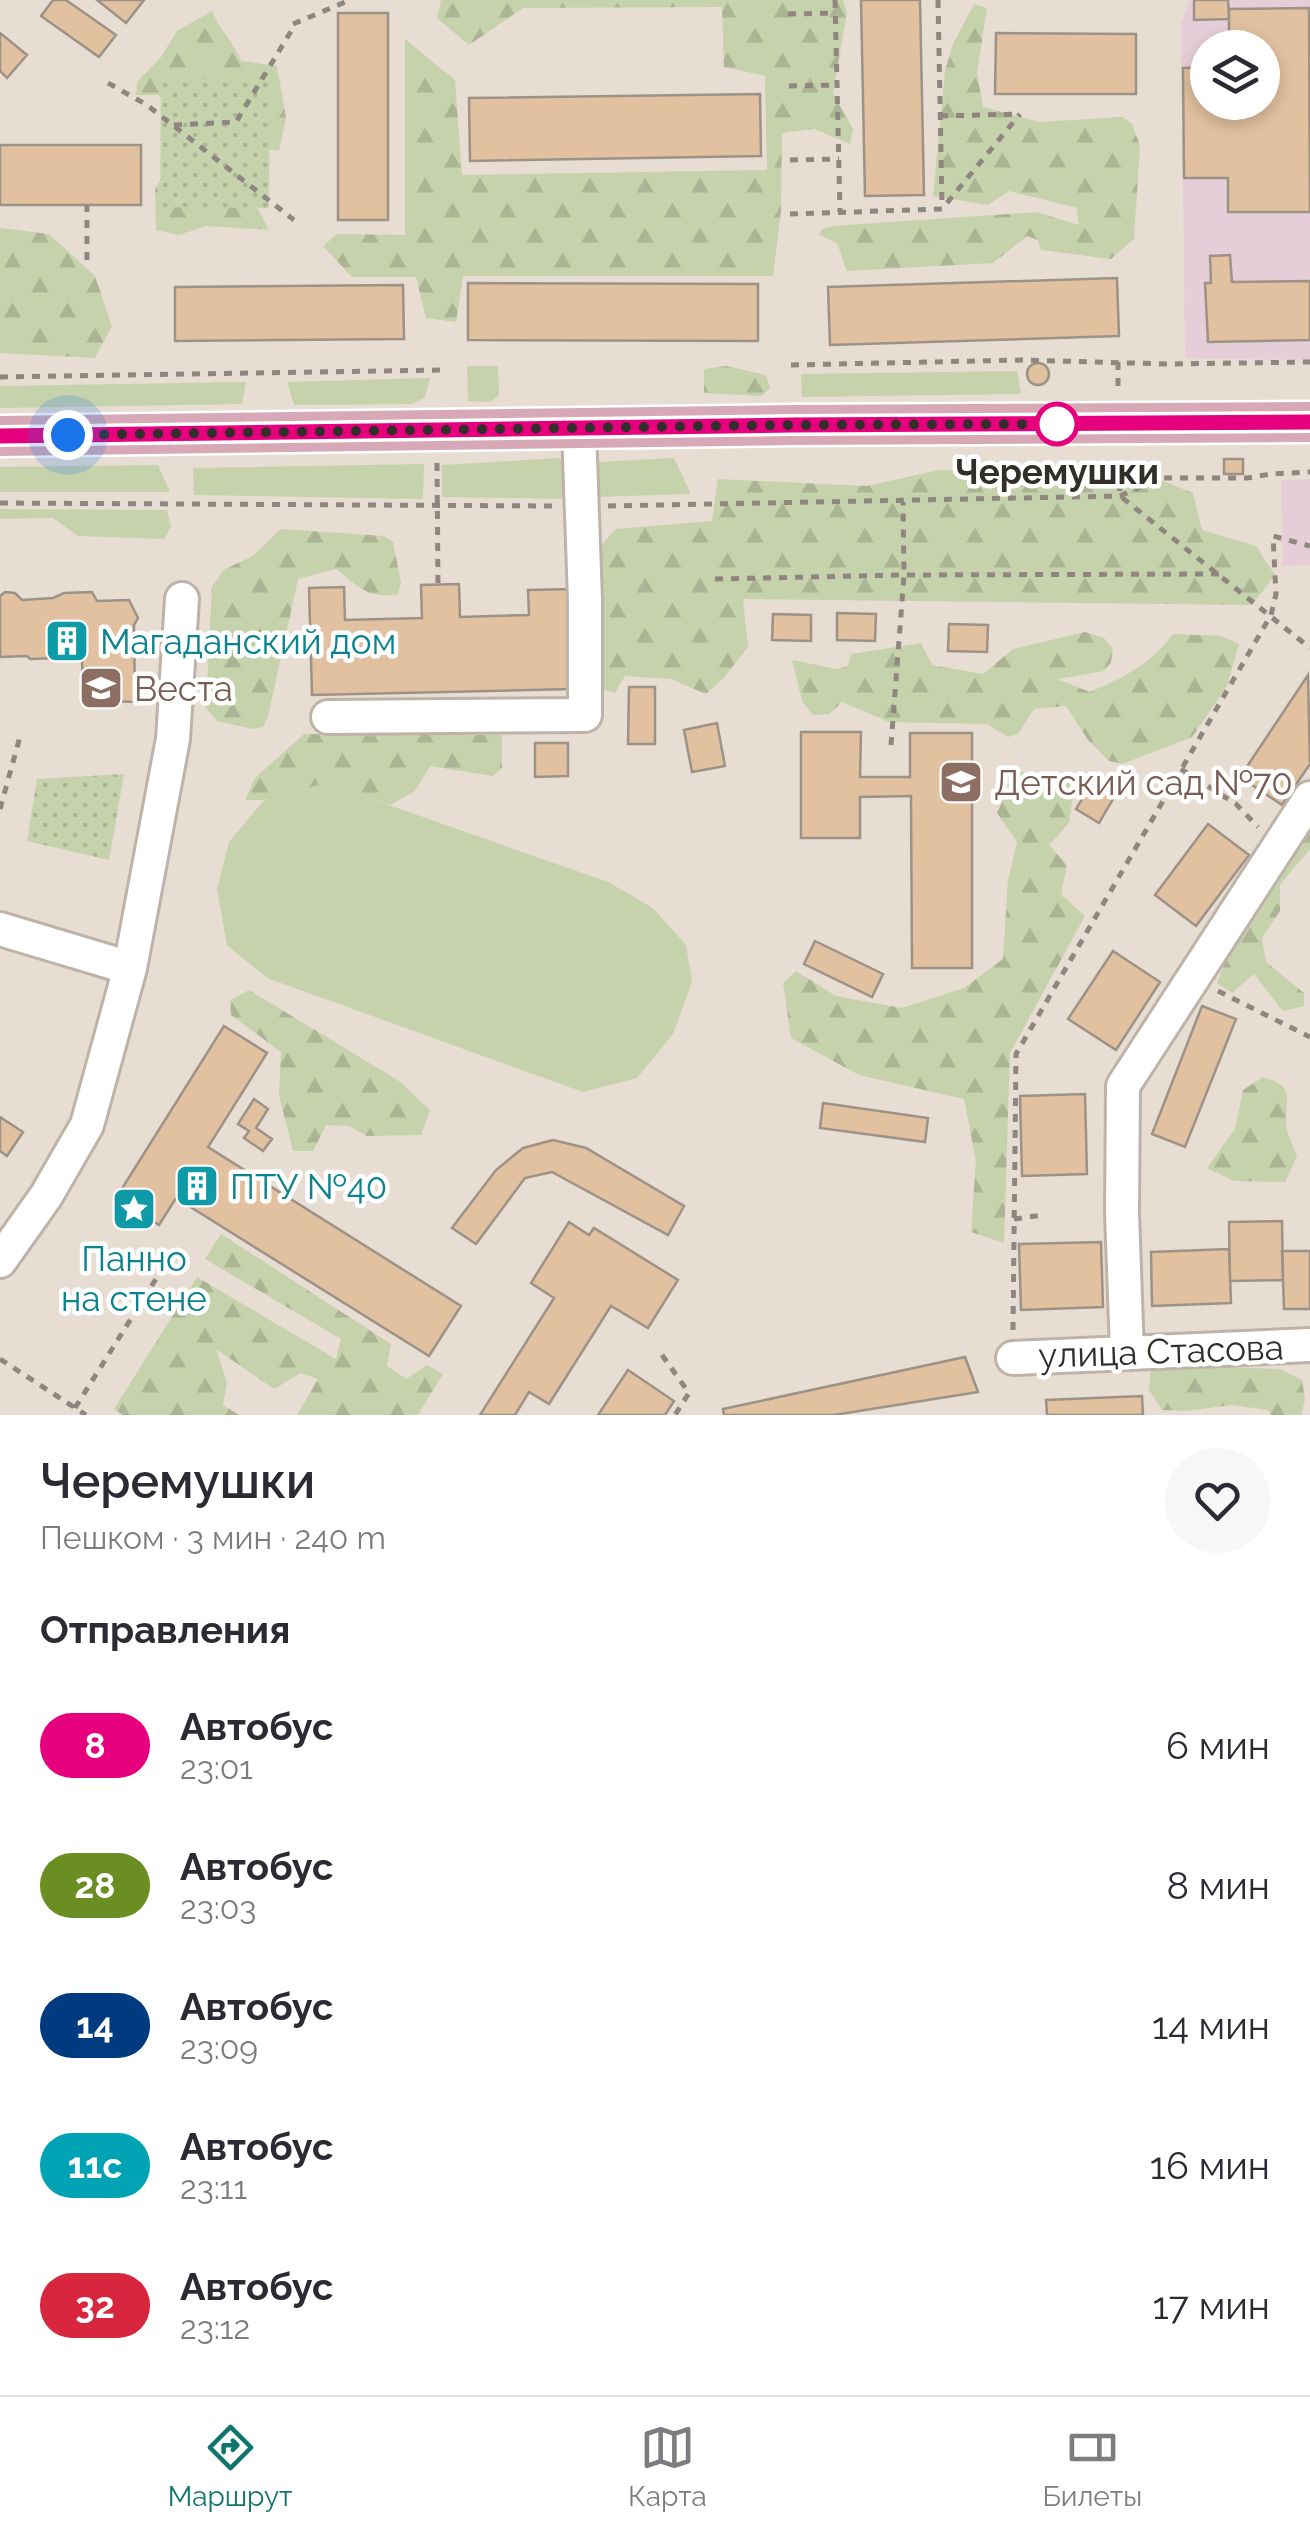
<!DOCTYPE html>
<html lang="ru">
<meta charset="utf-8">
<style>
body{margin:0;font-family:Raleway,sans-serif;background:#f7f7f7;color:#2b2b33;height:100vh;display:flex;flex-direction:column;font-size:38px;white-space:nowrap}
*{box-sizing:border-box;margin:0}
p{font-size:32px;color:#7c7c81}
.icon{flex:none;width:55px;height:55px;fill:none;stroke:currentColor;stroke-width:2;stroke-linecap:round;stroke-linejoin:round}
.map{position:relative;height:1415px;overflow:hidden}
.panel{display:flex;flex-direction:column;background:#fff;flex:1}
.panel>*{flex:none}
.badge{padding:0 20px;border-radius:32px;font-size:35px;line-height:65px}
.fabs{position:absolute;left:1190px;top:30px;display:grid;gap:20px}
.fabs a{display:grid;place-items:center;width:90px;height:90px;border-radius:50%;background:#fff;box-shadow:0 5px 15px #0003;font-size:50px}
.you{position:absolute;width:50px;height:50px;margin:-25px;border:8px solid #fff;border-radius:50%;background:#1a73e8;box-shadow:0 0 0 15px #1a73e833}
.map>.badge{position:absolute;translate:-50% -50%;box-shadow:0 0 0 5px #fff}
h2{padding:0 40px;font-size:38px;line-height:90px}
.round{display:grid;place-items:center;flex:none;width:105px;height:105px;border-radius:52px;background:#f7f7f7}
.headline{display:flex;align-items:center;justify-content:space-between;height:170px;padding:0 40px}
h1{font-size:48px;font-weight:600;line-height:75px}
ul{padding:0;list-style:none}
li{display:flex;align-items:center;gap:30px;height:140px;padding:0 40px}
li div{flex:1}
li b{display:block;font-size:38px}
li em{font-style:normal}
li .badge{min-width:110px;font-weight:700;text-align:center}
.tab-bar{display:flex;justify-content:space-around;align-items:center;height:140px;border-top:2px solid #e1e1e2;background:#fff;font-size:28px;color:#7c7c81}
.tab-bar a{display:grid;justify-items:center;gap:5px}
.tab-bar .current{color:#0f766e}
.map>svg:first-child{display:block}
.commercial{fill:#e5ced8;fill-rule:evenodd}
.grass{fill:#c6d2ac}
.forest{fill:url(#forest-firs)}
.park{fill:url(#park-dots)}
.building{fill:#e1c19f;stroke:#9c9287;stroke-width:2.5}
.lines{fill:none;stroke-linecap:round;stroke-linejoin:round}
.minor-casing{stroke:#beb3a8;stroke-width:38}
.major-casing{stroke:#fff;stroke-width:45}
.path{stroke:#8f877f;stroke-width:5;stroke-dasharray:8 8;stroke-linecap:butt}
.minor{stroke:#fff;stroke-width:32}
.major{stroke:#d7a9b6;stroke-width:40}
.line-casing{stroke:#fff;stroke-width:22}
.line{stroke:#e6007e;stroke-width:15}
.walk{stroke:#322e29;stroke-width:10;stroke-dasharray:0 18}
.stop-dot{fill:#fff;stroke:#e6007e;stroke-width:5}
.labels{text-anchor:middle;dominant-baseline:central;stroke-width:9;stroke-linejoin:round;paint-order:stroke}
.stop-label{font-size:35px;font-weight:bold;fill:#322e29;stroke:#fff}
.culture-label{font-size:35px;fill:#0d838f;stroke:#fff;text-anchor:start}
.education-label{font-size:35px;fill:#785e54;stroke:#fff;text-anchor:start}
.street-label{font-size:35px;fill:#322e29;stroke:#fff}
</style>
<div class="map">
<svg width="1310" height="1415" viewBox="0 0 1310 1415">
<defs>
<pattern id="forest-firs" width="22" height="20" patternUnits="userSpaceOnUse" patternTransform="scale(2.5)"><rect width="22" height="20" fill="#c6d2ac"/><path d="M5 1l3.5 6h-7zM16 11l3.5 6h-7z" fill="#abb594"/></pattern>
<pattern id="park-dots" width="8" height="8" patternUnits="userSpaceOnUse" patternTransform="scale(2.5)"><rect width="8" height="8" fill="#c6d2ac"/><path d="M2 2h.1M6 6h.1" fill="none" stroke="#abb594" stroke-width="1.8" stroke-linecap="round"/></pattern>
</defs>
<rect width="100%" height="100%" fill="#e8ddd2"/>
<path class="commercial" d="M1190 0H1310V360L1185 358 1181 23ZM1208 48H1262V102H1208Z
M1310 479V565L1283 566 1281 480Z"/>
<path class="grass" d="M467 366H498L499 395 490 402 468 401Z
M1017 371 1021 394 802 397 801 374Z
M430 378 425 397 412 404 294 405 287 382Z
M246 382 242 404 0 408V386Z
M558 458 571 468 573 499 442 497V465Z
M674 458 691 494 592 497 591 474 600 462Z
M424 464 423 499 194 495 193 468Z
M158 465 170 492H0V467Z
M0 509 167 510 171 527 164 539 78 536 53 518 0 519Z
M326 783 608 882 653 908 686 945 692 982 673 1034 637 1078 583 1092 267 978 227 945 217 889 229 842 264 800Z"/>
<path class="forest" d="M441 0H843L847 12 833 93 853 129 850 144 814 129 782 133 781 211 773 276H463L456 322 426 318 416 277H352L323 246 337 234 405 235V39L455 80 462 175 767 170 765 76 724 67 722 7 523 8 469 45 437 18Z
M974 4 987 8 977 73 983 107 1039 122 1123 117 1132 124 1140 146 1134 239 1111 259 1041 250 1038 240 1027 236 993 263 847 271 837 243 819 235 822 229 833 226 1036 212 1079 225 1077 208 1009 191 988 205 933 196 945 71 953 44Z
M212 11C220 30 233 42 241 61L277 66 286 118 279 151 264 149 177 116 158 95H136L137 82 161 57 177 31Z
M175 162 258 209 269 230 206 226 179 235 156 230 155 188Z
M0 228 49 234 95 276 112 326 95 358 0 353Z
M726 366 766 375 770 388 762 396 704 393V369Z
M939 470 1153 477 1193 493 1202 530 1256 546 1275 575 1252 605 743 599 748 647 723 679 706 694 671 679 625 676 615 693 595 688V552L616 529 712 521 718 479 867 486Z
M281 529 384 536 393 542 401 583 398 594C368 600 358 586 336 569L298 579 268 717 263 727 253 729 217 721 206 708 212 586 225 569 253 556Z
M1085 632 1104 638 1113 649 1111 662 1104 671 1057 679 1090 692C1126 676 1148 666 1173 634L1221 636 1239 644 1227 686 1192 737 1122 764 1109 761 1088 740 1066 706 1034 709 1018 734 1008 737 987 724 889 722 842 702 829 714 813 715 802 701 792 660 837 669 848 666 851 654 921 643 932 665 983 674 1013 649Z
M304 734 502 735V768L493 776 430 766 415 791 390 805 326 783 264 800H245L255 778Z
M1014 771 1075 781 1069 823 1049 845 1067 865 1061 894 1085 916 1010 1053 1004 1243 971 1232 976 1161 964 1099 859 1075 791 1038 783 983 796 971 836 996 902 1008 964 988 1003 959 1008 880 1017 842 997 813Z
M1310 830V849L1280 885V911L1262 938 1266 962 1304 993V1006L1283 1011 1254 974 1232 993 1217 983 1241 923 1306 831Z
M249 990 399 1081 430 1110 421 1135 367 1136 349 1126 326 1125 313 1151H293L279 1095 281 1052 231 1015 230 1000Z
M1263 1077C1296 1086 1285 1097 1286 1123 1287 1134 1293 1146 1297 1156L1285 1182 1234 1181 1207 1168 1235 1129 1243 1090Z
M221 1234 391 1344 387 1366 406 1379 427 1365 443 1374 418 1415H297L318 1379 301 1373 274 1389 216 1349 227 1383 223 1405 239 1415H123L114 1409 197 1277 336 1359 341 1339 205 1259Z
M1151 1364 1280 1369 1302 1380 1305 1400 1301 1415H1271L1268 1410 1232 1405 1186 1411 1162 1410 1149 1390Z"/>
<path class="park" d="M161 79 270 80 269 208 160 207Z
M124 774 109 860 27 841 37 779Z"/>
<path class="building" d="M53 0H66L116 35 99 57 41 16Z
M97 0H144L126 23Z
M861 0H920L924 195 865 196Z
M1194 0H1228L1229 19 1194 20Z
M1309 8 1310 212H1228V178H1184L1183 68 1208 67V102H1262V48H1229V9Z
M338 13H388V220H338Z
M0 33 27 55 7 78 0 71Z
M996 33 1136 34V94H995Z
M760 94 761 156 470 161 469 98Z
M0 145H141V205H0Z
M1230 255 1232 282 1310 281V340L1208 342 1205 283H1211L1210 256Z
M1117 278 1119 336 830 345 828 287Z
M468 283 758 284V341L468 340Z
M403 285 404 339 175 341V287Z
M1027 374a11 11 0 1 1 22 0a11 11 0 1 1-22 0Z
M1224 459H1243V474H1224Z
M459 584 460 617 529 615 528 590 571 589 573 689 312 695 309 588 344 587 345 620 422 618 421 585Z
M5 592 15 593 22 600 53 598 64 593 92 592 97 601 129 600 138 618 134 625 135 702 83 700 82 657 30 659 27 656 0 657V596Z
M837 613 876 614 875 641 837 640Z
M773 614 811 615V641L772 640Z
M949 624 988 625 987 652 948 651Z
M1308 675 1310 764 1282 805 1240 777Z
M629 687H655V744H628Z
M717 723 725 766 692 772 684 730Z
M801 732H861L860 777H910V733H972V968H912L911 796 860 797V838H801Z
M535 743H568V776L535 777Z
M1096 776 1119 789 1099 823 1076 809Z
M1208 824 1249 855 1196 926 1155 895Z
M815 941 883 974 872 997 804 964Z
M1113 951 1160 982 1116 1050 1068 1019Z
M1202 1006 1236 1019 1185 1147 1152 1134Z
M224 1026 267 1053 208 1147 461 1306 429 1356 176 1198 159 1225 116 1198Z
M1085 1094 1087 1174 1022 1176 1020 1096Z
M254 1099 268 1109 256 1128 272 1139 263 1151 244 1138 249 1131 238 1124Z
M823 1103 928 1118 925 1142 820 1128Z
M0 1117 23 1132 7 1156 0 1151Z
M553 1140 586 1148 684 1206 668 1235 552 1172 525 1178 476 1244 452 1228 496 1170 523 1148Z
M1282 1221 1283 1280 1230 1281 1229 1222Z
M569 1222 589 1235 594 1228 678 1280 648 1328 611 1306 549 1404 529 1392 515 1415H480L554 1298 531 1283Z
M1101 1242 1103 1307 1021 1310 1019 1244Z
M1229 1249 1231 1303 1152 1306 1151 1252Z
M1282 1251H1310V1309H1284Z
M965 1357 978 1392 834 1415H724L723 1409Z
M628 1370 674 1401 665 1415H598Z
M1142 1396 1143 1415H1047L1046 1400Z"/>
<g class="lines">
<defs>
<path id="minor" d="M328 717 585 715V600L579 428
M0 929 130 968
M0 1261 46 1196 87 1125 130 968 173 739 182 599
M1127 1353 1122 1213 1123 1086 1310 798
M1013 1358 1310 1345"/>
<path id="major" d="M0 436 792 425 1310 422"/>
</defs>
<use href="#minor" class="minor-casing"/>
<use href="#major" class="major-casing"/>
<path class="path" d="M835 0 840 212
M938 0 942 206
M788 14 835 13
M293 24 350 0
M108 83 147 105 294 220
M789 86 836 85
M940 116 1020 114
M174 125 236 122 293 28
M790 160 839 159
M790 214 942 209 1020 114
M87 260V205
M1118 362V389
M791 365 1022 360 1167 364 1310 362
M0 377 442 370
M437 463 438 585
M1119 467 1120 496 1310 648
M0 503 552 506
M608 506 1120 496 1160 478H1247L1271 474 1310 472
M715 579 904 575 1219 574
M891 745 904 575 903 502
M1181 769 1236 804 1258 827
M0 809 21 733
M1218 991 1310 1037
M1014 1219 1043 1215
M1013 1330 1016 1054 1271 615 1276 594 1273 536 1310 546
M662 1355 689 1393 675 1415
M0 1359 86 1415
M75 1408 171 1255"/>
<use href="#minor" class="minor"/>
<use href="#major" class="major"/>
</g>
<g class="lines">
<defs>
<path id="line" d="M0 436 792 425 1310 422"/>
</defs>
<use href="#line" class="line-casing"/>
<use href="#line" class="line"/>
<path class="walk" d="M68 435 792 425 1057 424"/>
</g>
<defs>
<symbol id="building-square" viewBox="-11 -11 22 22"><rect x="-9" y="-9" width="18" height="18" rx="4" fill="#0f9aa8" stroke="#fff"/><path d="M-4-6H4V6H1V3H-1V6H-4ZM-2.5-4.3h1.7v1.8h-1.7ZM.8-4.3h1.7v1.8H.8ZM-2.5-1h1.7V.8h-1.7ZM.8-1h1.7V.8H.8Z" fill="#fff"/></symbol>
<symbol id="school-square" viewBox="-11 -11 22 22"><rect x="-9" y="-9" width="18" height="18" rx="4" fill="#8d6e63" stroke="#fff"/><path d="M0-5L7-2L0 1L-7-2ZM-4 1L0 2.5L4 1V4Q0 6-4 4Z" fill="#fff"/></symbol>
<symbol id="sight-square" viewBox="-11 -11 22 22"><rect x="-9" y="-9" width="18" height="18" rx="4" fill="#0f9aa8" stroke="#fff"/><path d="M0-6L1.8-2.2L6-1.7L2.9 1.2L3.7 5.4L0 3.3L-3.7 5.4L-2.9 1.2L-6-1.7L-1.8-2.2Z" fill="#fff"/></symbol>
</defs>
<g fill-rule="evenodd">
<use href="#building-square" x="42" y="616" width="50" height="50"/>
<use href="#school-square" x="76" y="663" width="50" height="50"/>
<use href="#school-square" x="936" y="757" width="50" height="50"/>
<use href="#building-square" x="172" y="1161" width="50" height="50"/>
<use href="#sight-square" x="109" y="1184" width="50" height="50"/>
</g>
<circle class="stop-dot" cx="1057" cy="424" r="20"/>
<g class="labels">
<g class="stop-label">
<text x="1057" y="471">Черемушки</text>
</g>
<g class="culture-label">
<text x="100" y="641">Магаданский дом</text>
<text x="230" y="1186">ПТУ №40</text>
<text x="134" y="1258" text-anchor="middle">Панно<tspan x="134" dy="40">на стене</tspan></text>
</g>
<g class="education-label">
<text x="134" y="688">Веста</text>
<text x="994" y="782">Детский сад №70</text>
</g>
<g class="street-label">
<text transform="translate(1161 1351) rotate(-2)">улица Стасова</text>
</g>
</g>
</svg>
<div class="fabs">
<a><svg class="icon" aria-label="layers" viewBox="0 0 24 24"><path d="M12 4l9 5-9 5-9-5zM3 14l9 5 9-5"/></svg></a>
</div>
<div class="you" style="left:68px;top:435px"></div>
</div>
<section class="panel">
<div class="headline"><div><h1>Черемушки</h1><p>Пешком · 3 мин · 240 m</p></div><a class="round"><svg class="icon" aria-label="heart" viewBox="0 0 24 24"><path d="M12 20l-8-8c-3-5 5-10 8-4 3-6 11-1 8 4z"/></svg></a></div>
<h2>Отправления</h2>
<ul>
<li><span class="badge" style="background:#e6007e;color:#fff">8</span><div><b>Автобус</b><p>23:01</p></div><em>6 мин</em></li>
<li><span class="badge" style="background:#6b8e23;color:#fff">28</span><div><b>Автобус</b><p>23:03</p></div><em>8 мин</em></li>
<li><span class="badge" style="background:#003b80;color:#fff">14</span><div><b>Автобус</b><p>23:09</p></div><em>14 мин</em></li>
<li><span class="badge" style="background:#00a3b4;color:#fff">11с</span><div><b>Автобус</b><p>23:11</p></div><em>16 мин</em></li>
<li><span class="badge" style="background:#d7263d;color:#fff">32</span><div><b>Автобус</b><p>23:12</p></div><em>17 мин</em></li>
</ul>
</section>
<nav class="tab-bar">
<a class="current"><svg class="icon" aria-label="directions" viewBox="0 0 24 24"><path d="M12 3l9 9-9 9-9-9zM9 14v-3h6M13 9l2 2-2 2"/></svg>Маршрут</a>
<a><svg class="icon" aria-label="map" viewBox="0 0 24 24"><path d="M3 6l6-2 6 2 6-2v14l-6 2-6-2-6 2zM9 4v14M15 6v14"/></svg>Карта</a>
<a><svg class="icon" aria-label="tickets" viewBox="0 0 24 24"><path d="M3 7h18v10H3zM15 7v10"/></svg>Билеты</a>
</nav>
